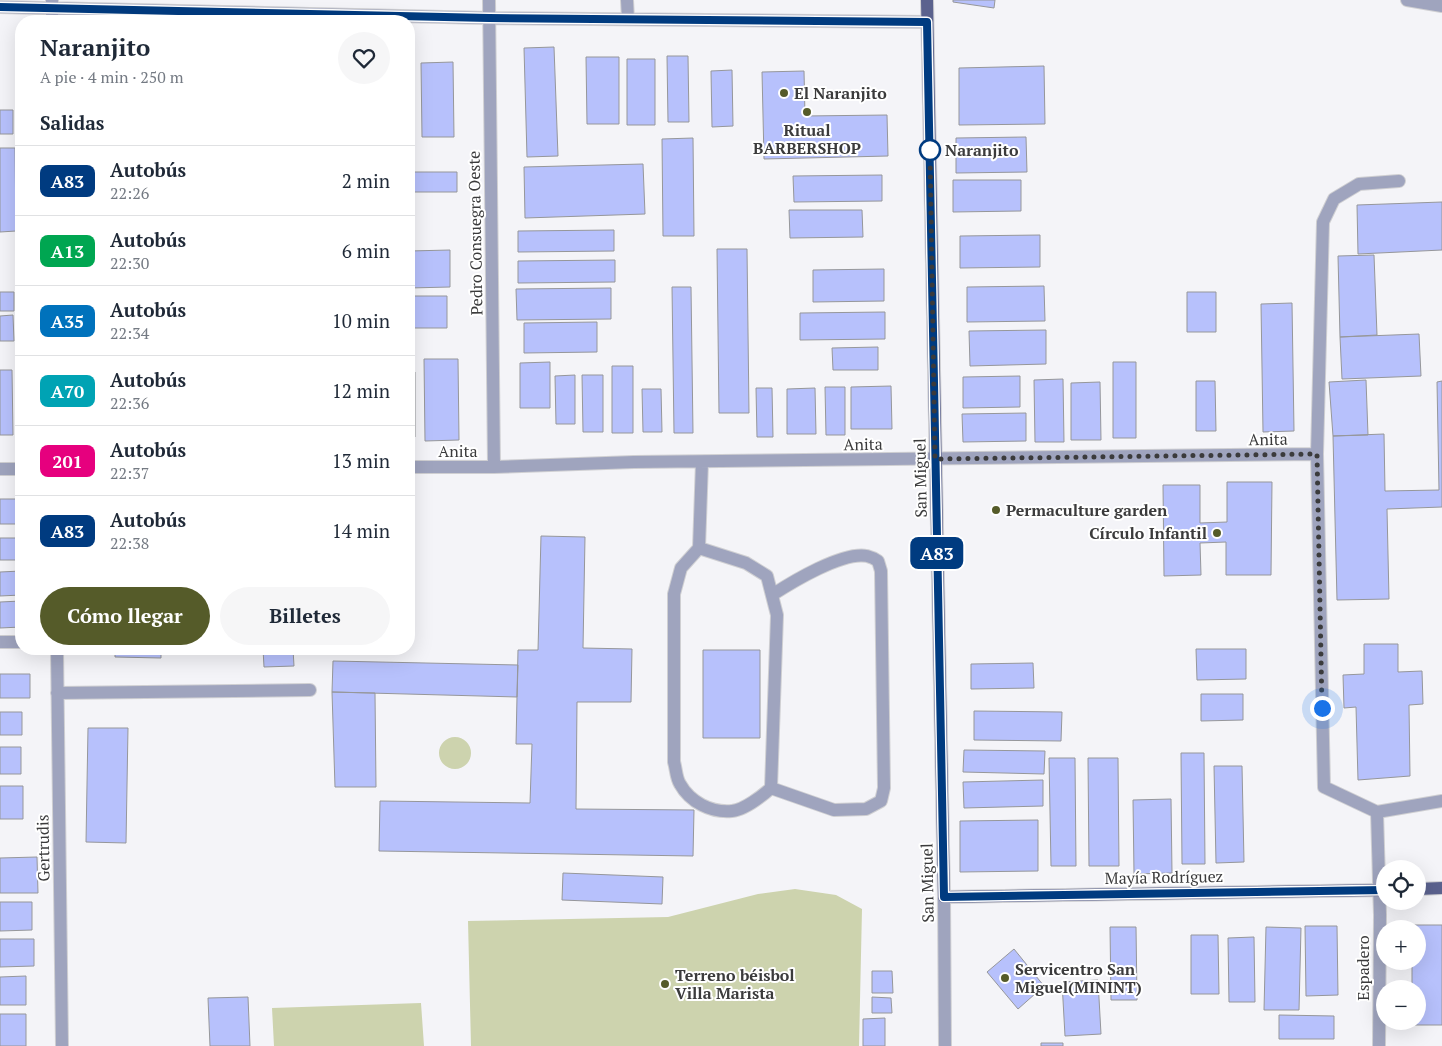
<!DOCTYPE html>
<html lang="es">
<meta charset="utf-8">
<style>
body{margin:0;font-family:"PT Serif",serif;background:#f6f6f7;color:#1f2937;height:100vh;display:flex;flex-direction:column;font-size:19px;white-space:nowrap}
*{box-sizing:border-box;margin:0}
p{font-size:16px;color:#747a83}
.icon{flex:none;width:28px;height:28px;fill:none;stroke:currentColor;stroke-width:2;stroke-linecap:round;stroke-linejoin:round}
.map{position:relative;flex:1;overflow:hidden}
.sheet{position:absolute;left:15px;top:15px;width:400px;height:640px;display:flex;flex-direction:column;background:#fff;border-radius:20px;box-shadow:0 5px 20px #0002}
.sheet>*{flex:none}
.badge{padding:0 10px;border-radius:8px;font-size:18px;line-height:32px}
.buttons{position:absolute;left:1376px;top:860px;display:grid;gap:10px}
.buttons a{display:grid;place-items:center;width:50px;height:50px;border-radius:50%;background:#fff;box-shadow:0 5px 20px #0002;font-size:25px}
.you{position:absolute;width:25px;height:25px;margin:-12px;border:4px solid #fff;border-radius:50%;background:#1a73e8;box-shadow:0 0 0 8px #1a73e833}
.map>.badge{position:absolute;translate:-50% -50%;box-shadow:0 0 0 2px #fff}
h2{padding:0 25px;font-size:19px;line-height:45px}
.round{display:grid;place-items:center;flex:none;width:52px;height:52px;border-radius:26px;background:#f6f6f7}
.summary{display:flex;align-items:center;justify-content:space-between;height:85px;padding:0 25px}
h1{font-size:24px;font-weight:700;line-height:38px}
.action{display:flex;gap:10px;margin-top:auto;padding:10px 25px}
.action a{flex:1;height:58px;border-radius:30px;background:#555b29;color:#fff;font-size:20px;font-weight:700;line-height:58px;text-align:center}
.action a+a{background:#f6f6f7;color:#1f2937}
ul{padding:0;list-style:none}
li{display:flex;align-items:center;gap:15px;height:70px;padding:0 25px;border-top:1px solid #e0e1e3}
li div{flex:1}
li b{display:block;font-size:19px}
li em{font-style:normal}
li .badge{min-width:55px;font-weight:700;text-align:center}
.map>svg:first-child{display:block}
.green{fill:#cdd3ae}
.building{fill:#b7c1fc;stroke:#96979a}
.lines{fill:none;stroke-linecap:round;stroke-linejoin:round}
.minor-casing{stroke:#cfcfd2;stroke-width:14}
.major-casing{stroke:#cfcfd2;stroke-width:14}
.minor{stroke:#9fa4be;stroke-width:12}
.major{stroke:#5b628e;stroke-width:12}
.line-casing{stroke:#fff;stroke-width:11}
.line{stroke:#003b80;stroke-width:8}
.walk{stroke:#3b3b3c;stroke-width:5;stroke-dasharray:0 9}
.poi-dot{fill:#555b29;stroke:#fff;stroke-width:2}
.stop-dot{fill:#fff;stroke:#003b80;stroke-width:2.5}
.labels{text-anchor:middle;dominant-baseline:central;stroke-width:4;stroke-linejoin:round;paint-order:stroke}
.poi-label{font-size:16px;font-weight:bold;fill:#3b3b3c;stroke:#fff;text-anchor:start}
.stop-label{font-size:16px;font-weight:bold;fill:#3b3b3c;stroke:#fff;text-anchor:start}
.street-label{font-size:16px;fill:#3b3b3c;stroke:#fff}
</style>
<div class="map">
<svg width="1442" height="1046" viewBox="0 0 1442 1046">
<rect width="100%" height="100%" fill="#f4f4f8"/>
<path class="green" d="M439 753a16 16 0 1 1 32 0a16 16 0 1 1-32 0Z
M795 889 836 895 862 909 859 1046H471L468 921 668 917 758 894Z
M421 1003 424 1046H274L272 1008Z"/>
<path class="building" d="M953 0H995L994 8 953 2Z
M554 47 558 156 527 157 524 48Z
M667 56H688L689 122H668Z
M586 57H619V124H587Z
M627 59H655V125H627Z
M453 62 454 137H422L421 63Z
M1044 66 1045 124 959 125V68Z
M732 70 733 126 712 127 711 71Z
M804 71 805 116 887 115 888 156 764 159 762 72Z
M0 110H13V134H0Z
M1026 137 1027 172 956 173V138Z
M693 138 694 236H663L662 139Z
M0 148H15L16 231 0 232Z
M643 164 645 214 525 218 524 167Z
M409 172H457V192H409Z
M882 175V201L794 202 793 176Z
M953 180H1021V211L953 212Z
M1442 202V250L1358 254 1357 205Z
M789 210H862L863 237 790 238Z
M614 230V251L518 252V231Z
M1040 235V267L960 268V236Z
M717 249H747L749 413H719Z
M450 250V287L409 288V251Z
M1374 255 1377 335 1340 337 1338 256Z
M615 260V282L518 283V261Z
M884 269V301L813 302V270Z
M1044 286 1045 321 967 322V287Z
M672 287H691L693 433H674Z
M611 288V319L517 320 516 289Z
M0 292H14V311H0Z
M1187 292H1216V332H1187Z
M409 296H447V328H409Z
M1292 303 1294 431 1263 432 1261 304Z
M885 312V339L800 340V313Z
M13 315 14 341H0V316Z
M597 322V352L524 353V323Z
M1046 330V364L970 366 969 331Z
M1419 334 1421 376 1342 379 1340 337Z
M878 347V370H833L832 348Z
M424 359H458L459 440 425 441Z
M550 362V408H520V363Z
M1113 362H1136V438H1113Z
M612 366H633V433H612Z
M0 370H12L13 435H0Z
M409 372H415V437H409Z
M575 375V424H556L555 376Z
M582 375H603V432H583Z
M1020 376V407L963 408V377Z
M1063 379 1064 442H1035L1034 380Z
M1366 380 1368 435 1333 436 1329 382Z
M1196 381H1215L1216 431H1196Z
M1442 381V507L1387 509 1389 599 1337 600 1333 436 1384 434 1385 491 1439 490 1437 382Z
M1100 382 1101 440H1071V383Z
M891 386 892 429H851V387Z
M825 387H845V435H826Z
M756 388H772L773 437H757Z
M815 388 816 434H787V389Z
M642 389H661L662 432H643Z
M1026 413V441L963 442 962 414Z
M1227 482H1272L1271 575H1226V542L1200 543 1201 575 1164 576 1163 485H1200V523L1227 522Z
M0 499H21V524H0Z
M541 536 585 537 583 648 632 649 631 702H577L576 809 694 810 693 856 379 851 380 801 530 803 532 744H516L518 650H538Z
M0 538H21V560H0Z
M21 571V595L0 596V572Z
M21 601V627L0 628V602Z
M1364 644H1398V672L1422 671 1423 704 1409 705 1410 776 1358 780 1356 707 1344 708 1343 675 1364 674Z
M115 649H161V658L115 657Z
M263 649H293L294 666 264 667Z
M1196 649H1246V679L1197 680Z
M703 650H760V738H703Z
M333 661 518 665 517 697 332 692Z
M1033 663 1034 688 971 689V664Z
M0 674H30V698H0Z
M332 692 375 693 376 787H335Z
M1201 694H1243V720L1201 721Z
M974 711 1062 712 1061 741 974 740Z
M0 712H22V735H0Z
M88 728H128L126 843 86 842Z
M0 747H21V774H0Z
M964 750 1045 751 1044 774 963 772Z
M1181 753H1204L1205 864H1182Z
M1049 758H1075L1076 866H1051Z
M1088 758H1118L1119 866H1089Z
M1214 766H1242L1244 862 1216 863Z
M1043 780V806L964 808 963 782Z
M0 786H23V819H0Z
M1171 799 1172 873 1134 874 1133 800Z
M1038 820V871L960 872V821Z
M37 857 38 893H0V858Z
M563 873 663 877 662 904 562 900Z
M0 902H32V930L0 931Z
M1412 925H1442V1025H1411L1412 1021H1418V989H1412V961H1418V929H1412Z
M1305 926H1337L1338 995 1306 996Z
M1110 927H1136L1137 1000H1111Z
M1266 927 1301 928 1299 1010H1264Z
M1191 935H1218L1219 994H1191Z
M1254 937 1255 1002H1229L1228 938Z
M0 939H34V966L0 967Z
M1014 949 1044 986 1018 1009 987 972Z
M872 971H892L893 993H872Z
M26 976V1005H0V977Z
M1098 980 1101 1034 1065 1036 1062 982Z
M248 997 250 1046H210L208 998Z
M872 997 891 998 892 1013H872Z
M0 1014H26V1046H0Z
M1279 1015 1334 1016V1039H1279Z
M885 1018V1046H863V1019Z
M1041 1043H1063V1046H1041Z"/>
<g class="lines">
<defs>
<path id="minor" d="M52 0V21
M489 0 494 467
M627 0 628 19
M1407 0 1442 6
M0 7 489 18 927 22
M1399 181 1359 184 1334 199 1323 222 1317 454 1324 787 1377 812 1442 801
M409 467H494L634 462 1317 454
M0 469H21
M699 548 746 563 767 576 777 615 771 788C762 796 744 810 732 811 711 813 690 802 680 784 676 778 676 768 674 762V594L681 568 699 548 702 462
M0 642H21
M57 649 62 1046
M57 693 310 690
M771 788 834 810 866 809 881 801 884 788 881 571 878 561C875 559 871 557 867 556 843 551 792 582 772 595
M1377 812 1380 915 1379 1046
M944 897 945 1046"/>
<path id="major" d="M927 0 944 897 1385 890
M1418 889 1442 888"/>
</defs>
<use href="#minor" class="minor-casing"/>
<use href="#major" class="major-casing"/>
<use href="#minor" class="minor"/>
<use href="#major" class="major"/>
</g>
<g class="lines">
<defs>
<path id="line" d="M0 7 489 18 927 22 944 897 1385 890"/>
</defs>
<use href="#line" class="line-casing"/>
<use href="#line" class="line"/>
<path class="walk" d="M930 150 935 459 1317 454 1322 708"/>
</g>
<g class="poi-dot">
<circle cx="784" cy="93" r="5"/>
<circle cx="807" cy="112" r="5"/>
<circle cx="996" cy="510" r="5"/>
<circle cx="1217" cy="533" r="5"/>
<circle cx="1005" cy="978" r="5"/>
<circle cx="665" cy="984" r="5"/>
</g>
<circle class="stop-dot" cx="930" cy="150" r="10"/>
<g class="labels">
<g class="poi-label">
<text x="794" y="93">El Naranjito</text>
<text x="807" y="130" text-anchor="middle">Ritual<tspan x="807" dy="18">BARBERSHOP</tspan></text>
<text x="1006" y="510">Permaculture garden</text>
<text x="1207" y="533" text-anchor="end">Círculo Infantil</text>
<text x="1015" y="969">Servicentro San<tspan x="1015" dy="18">Miguel(MININT)</tspan></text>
<text x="675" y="975">Terreno béisbol<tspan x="675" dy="18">Villa Marista</tspan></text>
</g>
<g class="stop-label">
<text x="945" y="150">Naranjito</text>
</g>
<g class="street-label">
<text transform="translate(475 233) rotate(-91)">Pedro Consuegra Oeste</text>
<text transform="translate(1268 439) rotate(-1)">Anita</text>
<text transform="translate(863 444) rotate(-1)">Anita</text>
<text x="458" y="451">Anita</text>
<text transform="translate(920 478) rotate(-91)">San Miguel</text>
<text transform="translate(43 848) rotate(-91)">Gertrudis</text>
<text transform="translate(1164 877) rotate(-1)">Mayía Rodríguez</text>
<text transform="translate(927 883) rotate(-91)">San Miguel</text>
<text transform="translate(1363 968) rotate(-90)">Espadero</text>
</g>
</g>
</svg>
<div class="buttons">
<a><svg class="icon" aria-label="locate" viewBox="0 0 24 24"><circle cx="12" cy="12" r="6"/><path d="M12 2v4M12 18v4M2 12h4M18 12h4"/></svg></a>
<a>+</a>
<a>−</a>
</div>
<div class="you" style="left:1322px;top:708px"></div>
<b class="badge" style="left:937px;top:553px;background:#003b80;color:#fff">A83</b>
<section class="sheet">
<div class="summary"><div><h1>Naranjito</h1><p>A pie · 4 min · 250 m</p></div><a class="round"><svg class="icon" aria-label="heart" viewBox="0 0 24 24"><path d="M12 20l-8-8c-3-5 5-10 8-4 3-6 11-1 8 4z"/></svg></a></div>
<h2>Salidas</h2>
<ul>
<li><span class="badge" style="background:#003b80;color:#fff">A83</span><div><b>Autobús</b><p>22:26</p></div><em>2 min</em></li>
<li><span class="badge" style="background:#00a651;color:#fff">A13</span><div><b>Autobús</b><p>22:30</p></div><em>6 min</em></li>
<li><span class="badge" style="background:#0072bc;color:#fff">A35</span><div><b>Autobús</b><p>22:34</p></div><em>10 min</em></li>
<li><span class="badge" style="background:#00a3b4;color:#fff">A70</span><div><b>Autobús</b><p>22:36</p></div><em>12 min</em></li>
<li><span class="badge" style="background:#e6007e;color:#fff">201</span><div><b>Autobús</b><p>22:37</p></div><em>13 min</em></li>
<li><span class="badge" style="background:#003b80;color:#fff">A83</span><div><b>Autobús</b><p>22:38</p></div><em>14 min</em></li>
</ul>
<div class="action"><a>Cómo llegar</a><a>Billetes</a></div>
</section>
</div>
